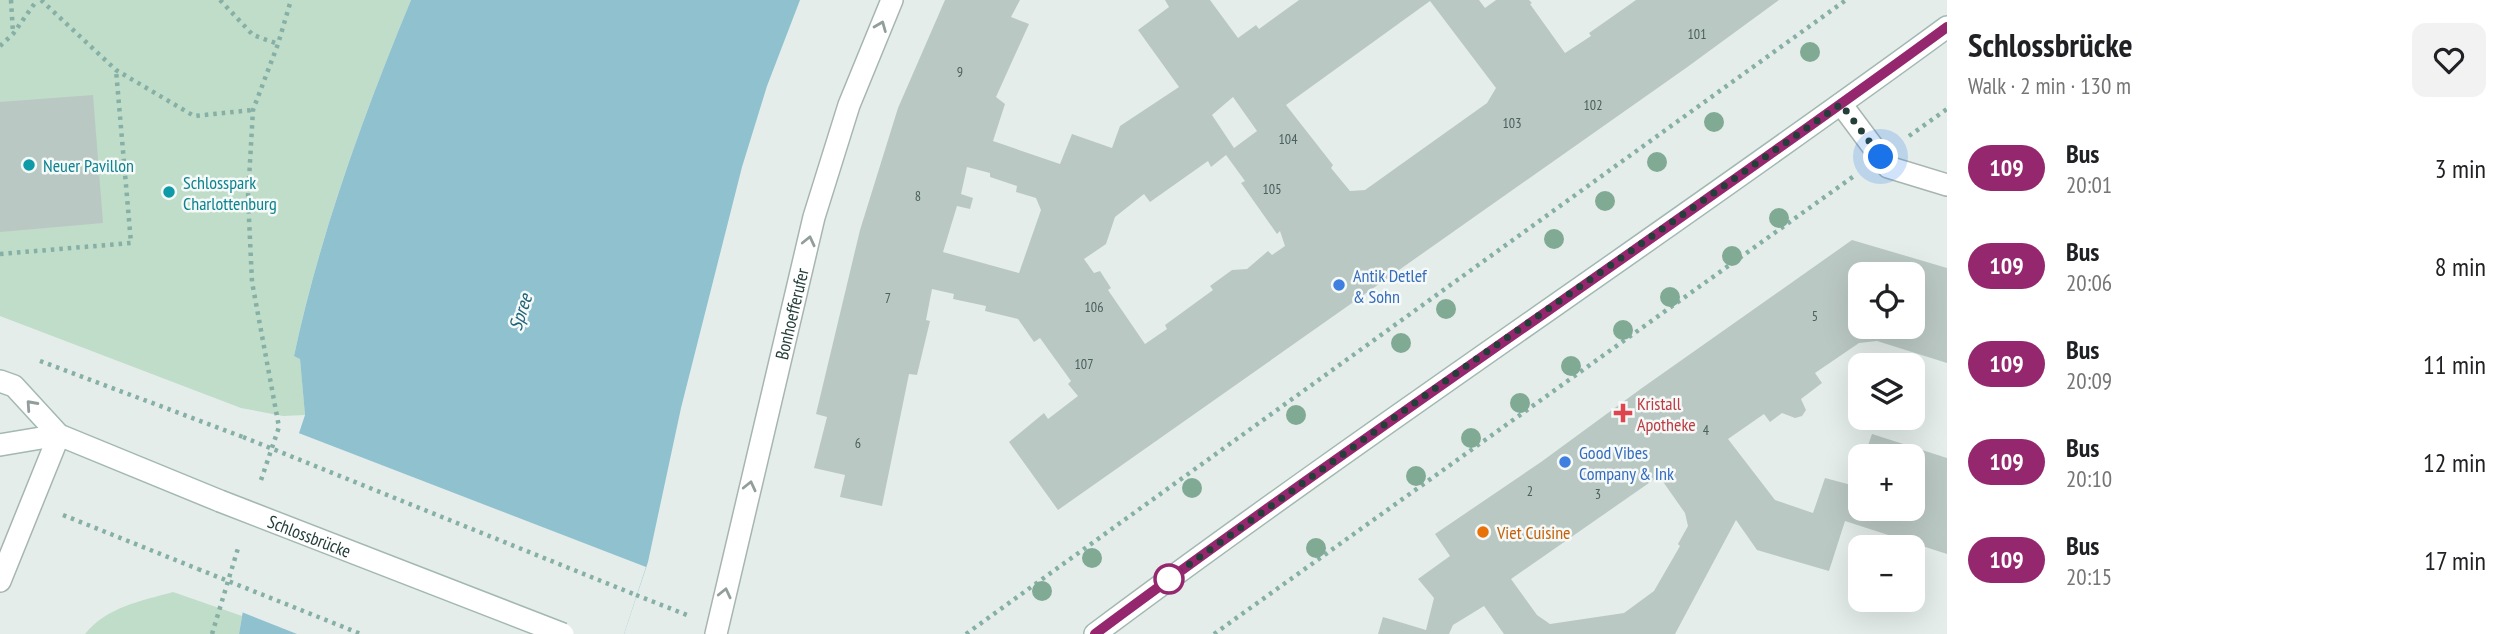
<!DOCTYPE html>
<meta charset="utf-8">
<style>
body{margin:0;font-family:"PT Sans Narrow",sans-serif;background:#f2f2f2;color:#202124;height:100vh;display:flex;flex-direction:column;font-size:26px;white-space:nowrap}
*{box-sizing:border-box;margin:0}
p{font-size:23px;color:#757577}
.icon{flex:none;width:38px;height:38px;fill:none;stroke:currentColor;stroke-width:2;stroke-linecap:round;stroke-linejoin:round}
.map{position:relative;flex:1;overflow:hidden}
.details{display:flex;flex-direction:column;background:#fff;width:560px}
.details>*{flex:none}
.badge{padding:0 14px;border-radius:23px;font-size:24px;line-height:46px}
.fabs{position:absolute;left:1848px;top:262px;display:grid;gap:14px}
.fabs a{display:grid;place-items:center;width:77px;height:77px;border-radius:14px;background:#fff;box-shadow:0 7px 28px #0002;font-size:35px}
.you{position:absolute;width:35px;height:35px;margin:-18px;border:5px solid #fff;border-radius:50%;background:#1a73e8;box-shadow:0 0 0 10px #1a73e833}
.map>.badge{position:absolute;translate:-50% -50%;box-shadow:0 0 0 4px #fff}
.round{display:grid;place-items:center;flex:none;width:74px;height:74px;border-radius:14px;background:#f2f2f2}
.overview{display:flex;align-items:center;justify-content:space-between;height:119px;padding:0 21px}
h1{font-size:33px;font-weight:800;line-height:52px}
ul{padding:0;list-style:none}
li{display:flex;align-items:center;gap:21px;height:98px;padding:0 21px}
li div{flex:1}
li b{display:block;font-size:26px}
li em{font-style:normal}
li .badge{min-width:77px;font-weight:700;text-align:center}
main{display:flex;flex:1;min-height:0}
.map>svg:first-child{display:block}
.green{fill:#bfddc9}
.water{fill:#8fc1cf}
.pier{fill:#e4edea}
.building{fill:#bac8c3;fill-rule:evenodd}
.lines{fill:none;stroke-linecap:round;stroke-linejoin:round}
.street-casing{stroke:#a7b5b1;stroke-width:24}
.secondary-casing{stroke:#a3b8b2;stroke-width:24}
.path{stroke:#86afa5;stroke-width:4.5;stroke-dasharray:3.5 5;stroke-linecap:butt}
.street{stroke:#fff;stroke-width:21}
.secondary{stroke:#fff;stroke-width:21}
.secondary-bridge-casing{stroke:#a3b8b2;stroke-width:24;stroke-linecap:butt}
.path-bridge{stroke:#86afa5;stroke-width:4.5;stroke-dasharray:3.5 5;stroke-linecap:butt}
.secondary-bridge{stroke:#fff;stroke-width:21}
.tree{fill:#81aa95}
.oneway{stroke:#929e9c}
.line-casing{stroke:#fff;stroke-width:16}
.line{stroke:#95276e;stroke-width:10}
.walk{stroke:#243e39;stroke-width:7;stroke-dasharray:0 12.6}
.culture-dot{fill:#0f9aa8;stroke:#f5faf8;stroke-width:2.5}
.shop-dot{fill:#3f7fe0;stroke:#f5faf8;stroke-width:2.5}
.health-dot{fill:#e0444e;stroke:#f5faf8;stroke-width:2.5}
.food-dot{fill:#e8710a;stroke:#f5faf8;stroke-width:2.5}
.stop-dot{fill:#fff;stroke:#95276e;stroke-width:3.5}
.labels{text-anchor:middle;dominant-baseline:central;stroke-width:5;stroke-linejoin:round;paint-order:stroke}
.number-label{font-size:14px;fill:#4a605c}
.culture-label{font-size:18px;fill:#0d838f;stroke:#f5faf8;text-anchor:start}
.shop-label{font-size:18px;fill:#366cbe;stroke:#f5faf8;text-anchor:start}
.street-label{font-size:18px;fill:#243e39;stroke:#f5faf8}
.health-label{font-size:18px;fill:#be3a42;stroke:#f5faf8;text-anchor:start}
.food-label{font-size:18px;fill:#c56008;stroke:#f5faf8;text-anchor:start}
.water-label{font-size:19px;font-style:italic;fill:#216378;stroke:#f5faf8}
</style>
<main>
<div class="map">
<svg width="1947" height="634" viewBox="0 0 1947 634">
<rect width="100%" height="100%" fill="#e4edea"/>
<path class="green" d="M0 0H411C363 116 320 233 294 356L300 358 305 415 283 416 241 408 0 316Z
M173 592 242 616 239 634H85C107 607 141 601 173 592Z"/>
<path class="water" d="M411 0H800L767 86 742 167 681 408 648 562 624 634H239L246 593 305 415 300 359 294 356C320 234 363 116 411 0Z"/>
<path class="pier" d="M296 432 646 567 624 634H297L239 611 243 592Z"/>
<path class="building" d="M945 0H1020L1011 17 1029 24 996 97 1005 104 993 141 1060 164 1072 134 1112 148 1120 126 1179 87 1138 30 1169 7 1165 0H1210L1238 38 1256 25 1259 29 1299 0H1479L1485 8 1496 0H1529L1532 3 1530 4 1565 53 1591 36 1589 33 1636 0H1779L1686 68 1058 510 1009 442 1044 413 1048 419 1078 396 1068 384 1071 381 1040 338 1034 342 1018 319 985 311 986 306 953 299 954 294 932 289 926 320 930 321 917 375 909 374 882 506 840 497 845 475 814 468 827 417 816 414 860 230 898 108ZM1430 1 1496 88 1487 103 1365 190 1350 191 1331 168 1333 165 1286 105ZM1233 97 1257 131 1234 148 1212 115ZM1226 155 1245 181 1241 183 1277 234 1280 231 1285 246 1272 255 1268 251 1247 269 1232 270 1210 286 1213 290 1165 325 1167 329 1145 344 1108 290 1111 288 1100 271 1094 273 1084 259 1106 244 1115 217 1144 194 1150 202 1208 161 1211 167ZM967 167 990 173V177L1017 186 1016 192 1036 198 1041 210 1019 273 943 252 957 206 970 209 973 198 961 194Z
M93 95 103 223 0 232V102Z
M1852 240 1947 268V363L1877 341 1859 343 1815 373 1822 383 1801 399 1806 410 1802 416 1795 418 1782 413 1770 422 1764 414 1728 439 1775 500 1813 513 1825 478 1855 486 1860 471V509H1913V457H1864L1872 434 1947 458V554L1845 521 1829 571 1757 550 1736 520 1675 634H1504L1484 606 1453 625 1449 634H1378L1383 617 1426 630 1434 598 1418 579 1450 556 1435 534 1541 462 1642 388ZM1860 275H1913V327H1860ZM1659 476 1685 513 1688 526 1678 544 1680 546 1654 591 1624 613 1550 624 1537 615 1511 579Z"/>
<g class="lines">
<defs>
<g id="street">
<path d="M1841 104 1888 167 1947 185"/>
<path d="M0 581 59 435"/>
<path id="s1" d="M716 634 814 217 849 105 892 0"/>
</g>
<path id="secondary" d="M0 381 14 386 59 435 220 501
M0 445 59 435
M1095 634C1375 425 1666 233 1947 27"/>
</defs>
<use href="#street" class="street-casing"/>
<use href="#secondary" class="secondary-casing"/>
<path class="path" d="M11 0 13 33
M41 0 116 70 194 116 253 110
M220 0 253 35 278 44
M0 46 13 34 37 0
M1909 136 1947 109
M0 254 131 243 116 70
M40 361 243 437
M261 480 279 427 252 282 248 197 253 110 278 44 291 0
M63 515 198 569
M636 595 687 615
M212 634 239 545
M966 634 1846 0
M1214 634 1854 176"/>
<use href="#street" class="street"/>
<use href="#secondary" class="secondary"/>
<defs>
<g id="secondary-bridge">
<path id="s2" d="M220 501 563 634"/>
</g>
</defs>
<use href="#secondary-bridge" class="secondary-bridge-casing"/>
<path class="path-bridge" d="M243 437 636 595
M198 569 361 634"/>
<use href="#secondary-bridge" class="secondary-bridge"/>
</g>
<g class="tree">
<circle cx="1810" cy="52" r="10"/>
<circle cx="1714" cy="122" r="10"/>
<circle cx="1657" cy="162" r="10"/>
<circle cx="1605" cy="201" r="10"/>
<circle cx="1779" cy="218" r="10"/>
<circle cx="1554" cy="239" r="10"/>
<circle cx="1732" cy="256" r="10"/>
<circle cx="1670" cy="297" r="10"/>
<circle cx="1446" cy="309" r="10"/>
<circle cx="1623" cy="330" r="10"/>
<circle cx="1401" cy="343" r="10"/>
<circle cx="1571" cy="366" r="10"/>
<circle cx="1520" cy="403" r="10"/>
<circle cx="1296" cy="415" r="10"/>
<circle cx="1471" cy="438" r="10"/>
<circle cx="1416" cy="476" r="10"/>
<circle cx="1192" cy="488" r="10"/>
<circle cx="1316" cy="548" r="10"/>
<circle cx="1092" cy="558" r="10"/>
<circle cx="1042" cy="591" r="10"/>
</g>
<defs><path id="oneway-chevron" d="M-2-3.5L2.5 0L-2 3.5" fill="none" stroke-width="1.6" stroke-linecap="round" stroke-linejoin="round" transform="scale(1.75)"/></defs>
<g class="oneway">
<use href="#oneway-chevron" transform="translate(881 26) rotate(-68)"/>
<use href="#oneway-chevron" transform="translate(809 241) rotate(-77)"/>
<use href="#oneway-chevron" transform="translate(31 405) rotate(-132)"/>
<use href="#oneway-chevron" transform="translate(750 486) rotate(-77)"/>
<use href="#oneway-chevron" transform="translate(725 593) rotate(-77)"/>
</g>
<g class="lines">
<defs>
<path id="line" d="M1095 634C1375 426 1666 233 1947 27"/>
</defs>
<use href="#line" class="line-casing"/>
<use href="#line" class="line"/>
<path class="walk" d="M1169 579 1458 372 1841 104 1881 157"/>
</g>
<g class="culture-dot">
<circle cx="29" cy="165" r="7"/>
<circle cx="169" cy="192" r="7"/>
</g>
<g class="shop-dot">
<circle cx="1339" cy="285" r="7"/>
<circle cx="1565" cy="462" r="7"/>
</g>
<path class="health-dot" d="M1619.5 402.5h7v7h7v7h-7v7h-7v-7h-7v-7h7z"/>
<circle class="food-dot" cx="1483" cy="532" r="7"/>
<circle class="stop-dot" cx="1169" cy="579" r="14"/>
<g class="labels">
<g class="number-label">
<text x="1697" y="34">101</text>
<text x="960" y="72">9</text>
<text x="1593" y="105">102</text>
<text x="1512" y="123">103</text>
<text x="1288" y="139">104</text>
<text x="1272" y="189">105</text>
<text x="918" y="196">8</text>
<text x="888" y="298">7</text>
<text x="1094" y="307">106</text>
<text x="1815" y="316">5</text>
<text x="1084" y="364">107</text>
<text x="1706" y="430">4</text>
<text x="858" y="443">6</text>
<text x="1530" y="491">2</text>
<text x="1598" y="494">3</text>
</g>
<g class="culture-label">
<text x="43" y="165">Neuer Pavillon</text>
<text x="183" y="182">Schlosspark<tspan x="183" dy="21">Charlottenburg</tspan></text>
</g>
<g class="shop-label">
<text x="1353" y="275">Antik Detlef<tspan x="1353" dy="21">&amp; Sohn</tspan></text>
<text x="1579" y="452">Good Vibes<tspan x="1579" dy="21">Company &amp; Ink</tspan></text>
</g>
<g class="street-label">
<text stroke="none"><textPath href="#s1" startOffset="329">Bonhoefferufer</textPath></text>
<text stroke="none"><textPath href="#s2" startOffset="96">Schlossbrücke</textPath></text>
</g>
<g class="health-label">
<text x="1637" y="403">Kristall<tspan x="1637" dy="21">Apotheke</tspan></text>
</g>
<g class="food-label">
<text x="1497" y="532">Viet Cuisine</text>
</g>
<g class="water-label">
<text transform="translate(520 312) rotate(-72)">Spree</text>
</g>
</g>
</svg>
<div class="fabs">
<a><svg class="icon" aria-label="locate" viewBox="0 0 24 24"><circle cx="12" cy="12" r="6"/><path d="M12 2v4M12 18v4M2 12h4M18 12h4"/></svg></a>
<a><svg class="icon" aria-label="layers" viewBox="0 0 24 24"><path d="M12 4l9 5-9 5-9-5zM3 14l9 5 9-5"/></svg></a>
<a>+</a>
<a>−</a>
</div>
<div class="you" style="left:1881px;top:157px"></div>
</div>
<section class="details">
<div class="overview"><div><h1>Schlossbrücke</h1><p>Walk · 2 min · 130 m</p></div><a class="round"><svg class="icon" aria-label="heart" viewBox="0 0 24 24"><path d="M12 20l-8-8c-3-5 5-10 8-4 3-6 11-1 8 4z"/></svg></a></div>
<ul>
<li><span class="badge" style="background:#95276e;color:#fff">109</span><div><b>Bus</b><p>20:01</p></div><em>3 min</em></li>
<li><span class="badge" style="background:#95276e;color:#fff">109</span><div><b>Bus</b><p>20:06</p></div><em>8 min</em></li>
<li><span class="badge" style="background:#95276e;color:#fff">109</span><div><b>Bus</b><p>20:09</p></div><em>11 min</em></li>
<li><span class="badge" style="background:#95276e;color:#fff">109</span><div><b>Bus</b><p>20:10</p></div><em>12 min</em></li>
<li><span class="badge" style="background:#95276e;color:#fff">109</span><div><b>Bus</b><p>20:15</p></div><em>17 min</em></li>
</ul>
</section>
</main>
